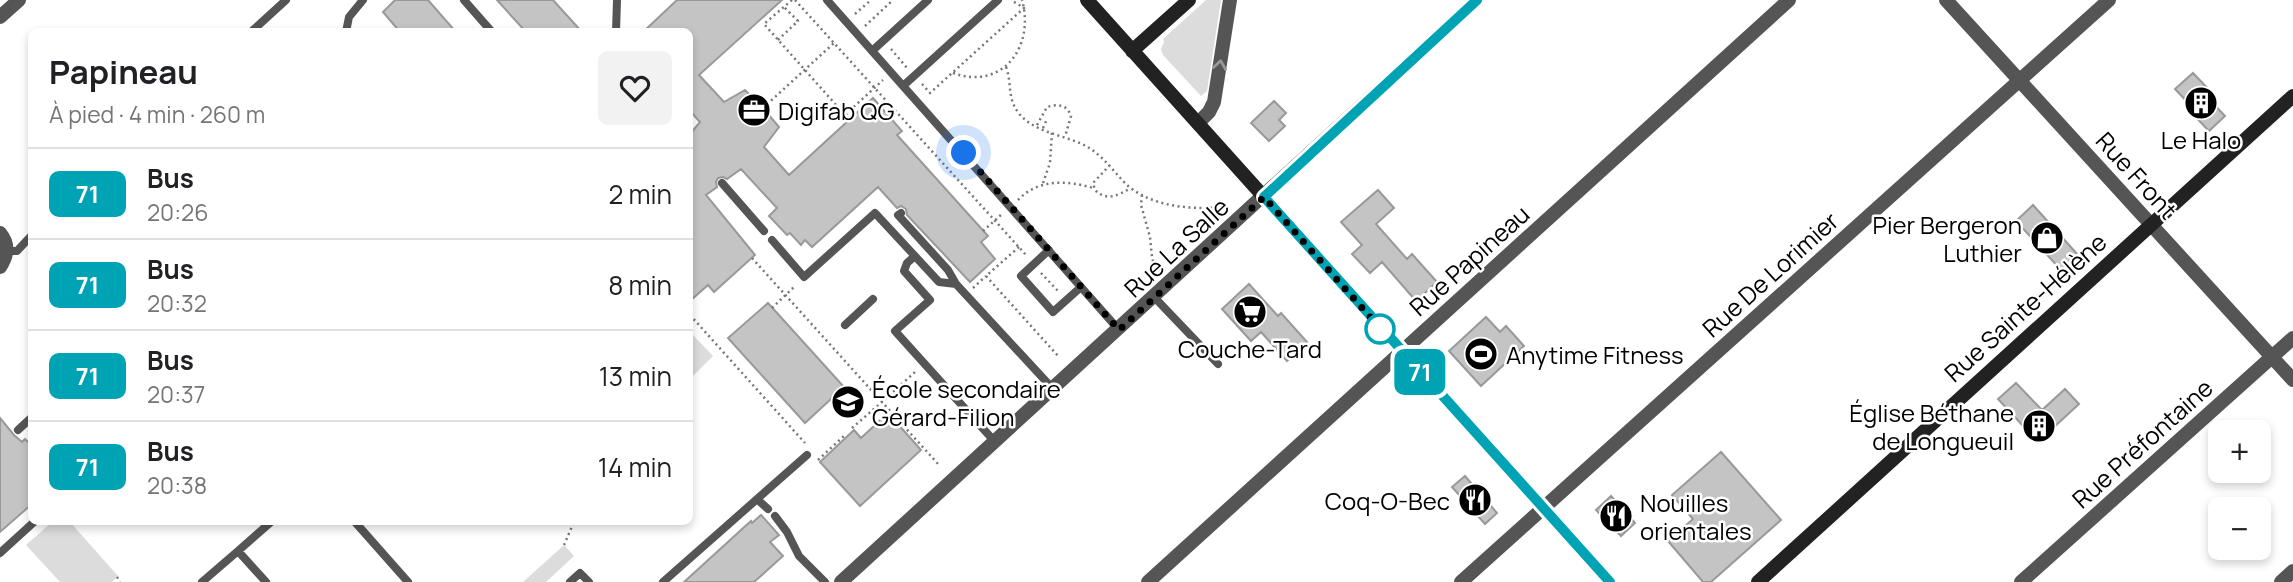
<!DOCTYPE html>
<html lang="fr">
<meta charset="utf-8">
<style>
body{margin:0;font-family:Manrope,sans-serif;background:#f2f2f2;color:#202124;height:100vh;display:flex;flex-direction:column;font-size:26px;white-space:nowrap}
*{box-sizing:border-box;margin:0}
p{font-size:23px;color:#757577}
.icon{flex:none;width:38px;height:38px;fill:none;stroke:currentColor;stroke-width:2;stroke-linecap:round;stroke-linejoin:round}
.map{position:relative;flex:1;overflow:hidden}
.sheet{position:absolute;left:28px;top:28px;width:665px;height:497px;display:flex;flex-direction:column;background:#fff;border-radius:10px;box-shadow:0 4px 10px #0003}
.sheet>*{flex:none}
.badge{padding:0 14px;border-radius:10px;font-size:24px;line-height:46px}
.buttons{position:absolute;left:2208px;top:420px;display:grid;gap:14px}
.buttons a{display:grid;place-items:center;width:63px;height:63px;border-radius:10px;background:#fff;box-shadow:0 4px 10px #0003;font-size:35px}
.you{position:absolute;width:35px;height:35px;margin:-18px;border:5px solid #fff;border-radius:50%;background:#1a73e8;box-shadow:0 0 0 10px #1a73e833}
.map>.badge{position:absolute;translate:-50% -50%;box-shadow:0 0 0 4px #fff}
.round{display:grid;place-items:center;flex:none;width:74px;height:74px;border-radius:10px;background:#f2f2f2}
.headline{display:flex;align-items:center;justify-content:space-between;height:119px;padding:0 21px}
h1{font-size:33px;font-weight:700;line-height:52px}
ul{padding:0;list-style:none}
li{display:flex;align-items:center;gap:21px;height:91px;padding:0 21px;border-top:2px solid #e0e0e0}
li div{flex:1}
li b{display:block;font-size:26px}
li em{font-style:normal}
li .badge{min-width:77px;font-weight:700;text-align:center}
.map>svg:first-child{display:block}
.green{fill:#dcdcdc}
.building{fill:#c4c4c4;stroke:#999;stroke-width:2}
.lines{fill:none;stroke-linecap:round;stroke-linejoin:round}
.path{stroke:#777;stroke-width:2.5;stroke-dasharray:2 3.5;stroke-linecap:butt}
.lane{stroke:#555;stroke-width:8}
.street{stroke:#555;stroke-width:14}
.secondary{stroke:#222;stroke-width:14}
.oneway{stroke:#999}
.line-casing{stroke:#fff;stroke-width:16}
.line{stroke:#00a3b4;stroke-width:10}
.walk{stroke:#000;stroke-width:7;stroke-dasharray:0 12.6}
.stop-dot{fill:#fff;stroke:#00a3b4;stroke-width:3.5}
.labels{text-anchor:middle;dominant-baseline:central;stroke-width:5;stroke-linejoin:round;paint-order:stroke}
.poi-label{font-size:24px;fill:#000;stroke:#fff;text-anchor:start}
.street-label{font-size:24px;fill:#000;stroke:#fff}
</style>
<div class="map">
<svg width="2293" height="582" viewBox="0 0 2293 582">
<rect width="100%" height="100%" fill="#fff"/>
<path class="green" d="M1206 0H1221L1207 91 1201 96 1163 55 1161 49 1164 42 1163 39Z
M691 333 713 356 690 379V335Z
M52 522H70L118 576 112 582H60L26 545Z
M564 545 574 556 546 582H523Z"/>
<path class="building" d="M395 0H428L456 32H400L383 12Z
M497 0H553L582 32H526Z
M677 0H782L699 75 724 102 745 90 763 108 779 127 764 147 789 175 873 98 902 131 897 135 988 236 981 242 995 259 970 282 907 215 906 209 901 206 897 208 878 187 812 247 805 240 801 245 790 233 787 235 769 216 777 208 741 169 727 179 723 177 718 178 716 182 717 187 706 195 755 255 714 292 708 285 690 301V134L700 122 690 111V32H643Z
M2193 73 2213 94 2208 98 2225 116 2209 131 2190 111 2193 108 2175 89Z
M1274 101 1286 113 1279 120 1285 126 1269 141 1251 123Z
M1378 190 1394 208 1376 224 1407 259 1412 254 1437 282 1416 301 1382 262 1370 273 1352 254 1362 245 1341 222Z
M2033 205 2078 255 2061 270 2016 221Z
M1249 284 1278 316 1281 313 1307 342 1287 361 1261 332 1251 341 1222 309Z
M768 303 844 387 805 423 728 338Z
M1486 317 1500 332 1506 326 1524 346 1481 386 1449 351Z
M2016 383 2042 410 2065 389 2079 404 2038 442 1998 399Z
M888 413 921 450 860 506 820 462 854 430 861 438Z
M0 418 14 435 22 442 25 439 32 446V504L0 532Z
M1721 452 1781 520 1711 582H1703L1668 541 1693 519 1672 495Z
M1465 476 1497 513 1485 524 1452 487Z
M1611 496 1635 523 1621 536 1596 510Z
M761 515 779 535 770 542 783 556 754 582H684L751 521 752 523Z"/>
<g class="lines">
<path class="path" d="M792 0 764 24 845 115 883 80
M795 0 1026 255
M855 14 871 0
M865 26 893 0
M778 40 798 21 783 6
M891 49 907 68
M1006 67C1012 82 1007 98 1018 112 1032 132 1064 135 1084 145 1103 155 1112 170 1127 185 1152 207 1192 210 1224 207
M953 73C1003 91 1035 46 1022 0
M922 84 930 93 1024 8 1011 0
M763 108 834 43
M1037 125 1047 107C1057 104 1067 104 1071 116L1065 137
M1043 128 1047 119
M1110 165 1093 183 1095 190C1107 202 1118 195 1131 188
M1043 183 1050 163 1052 132
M1142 195 1141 205 1150 237 1152 257 1155 269
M1018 200C1038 179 1066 180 1093 188
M983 231 1002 214
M1019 247 986 276 1059 357
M752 258 882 402 915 372
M1041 273 1058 291
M973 288 986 276
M772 308 795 286
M690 315 805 443
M852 428 882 402 939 465
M818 460 845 435
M564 545 574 522
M117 577 120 582"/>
<path class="lane" d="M464 0 492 32
M827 0 1119 330
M251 32 286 0
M346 32 349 17 363 0
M616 32 617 0
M872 51 928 0
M903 86 998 0
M722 183 764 231
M901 213 898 215 948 270 956 284
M772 240 804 277 875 213 939 282 956 284 1054 390
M1049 250 1021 276 1053 312 1081 287
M6 251H17L32 235
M915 256 907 263 904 271 930 300 895 331 996 443
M1155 298 1218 364
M845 325 873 299
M18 430 32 417
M758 500 768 509
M775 516 787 532 799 556 825 582
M355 522 408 582
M0 553 34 522
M202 582 238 551
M266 582 238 551 271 522
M570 582 580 573 589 582
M663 582 807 455"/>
<path class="street" d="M1946 0 2293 380
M0 17 19 0
M1198 123 1209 112 1214 102 1230 0
M0 233C9 244 8 255 0 267
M841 582 1477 0
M1148 582 1789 0
M1461 582 2109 0
M2021 582 2293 338
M2281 582 2293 571"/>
<path class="secondary" d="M1087 0 1610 582
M1132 51 1189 0
M1758 582 2293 96"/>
</g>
<defs><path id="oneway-chevron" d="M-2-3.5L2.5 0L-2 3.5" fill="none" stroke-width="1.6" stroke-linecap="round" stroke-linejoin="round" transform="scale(1.75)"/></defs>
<use class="oneway" href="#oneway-chevron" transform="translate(1220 65) rotate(-81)"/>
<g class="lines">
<defs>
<path id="line" d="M1477 0 1264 197 1610 582"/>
</defs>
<use href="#line" class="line-casing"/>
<use href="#line" class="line"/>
<path class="walk" d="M964 153 1119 330 1264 197 1387 336 1380 329"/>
</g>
<defs>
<symbol id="building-disc" viewBox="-11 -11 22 22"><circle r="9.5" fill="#000" stroke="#fff"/><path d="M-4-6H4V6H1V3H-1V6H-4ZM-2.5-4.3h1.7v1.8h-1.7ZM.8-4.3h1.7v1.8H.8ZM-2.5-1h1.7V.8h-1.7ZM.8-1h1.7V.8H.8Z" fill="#fff"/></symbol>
<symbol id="office-disc" viewBox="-11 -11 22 22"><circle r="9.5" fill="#000" stroke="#fff"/><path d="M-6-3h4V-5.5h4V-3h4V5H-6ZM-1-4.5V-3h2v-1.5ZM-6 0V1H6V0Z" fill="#fff"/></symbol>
<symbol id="shop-disc" viewBox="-11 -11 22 22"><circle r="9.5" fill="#000" stroke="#fff"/><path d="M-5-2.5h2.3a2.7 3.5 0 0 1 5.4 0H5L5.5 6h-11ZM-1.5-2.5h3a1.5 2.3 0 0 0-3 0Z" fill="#fff"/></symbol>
<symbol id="supermarket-disc" viewBox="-11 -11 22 22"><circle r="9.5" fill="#000" stroke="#fff"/><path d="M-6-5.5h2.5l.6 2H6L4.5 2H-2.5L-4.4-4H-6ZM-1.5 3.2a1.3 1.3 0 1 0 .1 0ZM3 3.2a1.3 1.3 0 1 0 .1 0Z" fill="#fff"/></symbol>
<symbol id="stadium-disc" viewBox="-11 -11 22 22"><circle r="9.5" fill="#000" stroke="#fff"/><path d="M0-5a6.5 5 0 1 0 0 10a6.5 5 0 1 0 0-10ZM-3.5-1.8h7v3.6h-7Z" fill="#fff"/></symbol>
<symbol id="school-disc" viewBox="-11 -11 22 22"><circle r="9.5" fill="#000" stroke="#fff"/><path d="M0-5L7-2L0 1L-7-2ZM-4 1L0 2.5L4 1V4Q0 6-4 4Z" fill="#fff"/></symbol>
<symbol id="restaurant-disc" viewBox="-11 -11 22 22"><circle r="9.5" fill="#000" stroke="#fff"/><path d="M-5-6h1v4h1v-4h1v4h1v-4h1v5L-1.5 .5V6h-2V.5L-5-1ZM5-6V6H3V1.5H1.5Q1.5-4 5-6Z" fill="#fff"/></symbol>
</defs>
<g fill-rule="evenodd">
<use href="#building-disc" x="2182" y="84" width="38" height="38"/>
<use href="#office-disc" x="735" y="91" width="38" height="38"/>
<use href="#shop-disc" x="2028" y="219" width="38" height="38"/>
<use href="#supermarket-disc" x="1231" y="293" width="38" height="38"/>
<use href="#stadium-disc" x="1462" y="335" width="38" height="38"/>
<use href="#school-disc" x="829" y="383" width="38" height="38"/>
<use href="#building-disc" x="2020" y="407" width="38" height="38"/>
<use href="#restaurant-disc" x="1456" y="481" width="38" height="38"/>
<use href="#restaurant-disc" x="1597" y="497" width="38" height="38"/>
</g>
<circle class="stop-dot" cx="1380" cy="329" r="14"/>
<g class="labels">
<g class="poi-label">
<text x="778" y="110">Digifab QG</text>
<text x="2201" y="139" text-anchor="middle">Le Halo</text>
<text x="2022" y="224" text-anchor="end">Pier Bergeron<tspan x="2022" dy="28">Luthier</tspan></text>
<text x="1250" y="348" text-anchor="middle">Couche-Tard</text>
<text x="1506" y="354">Anytime Fitness</text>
<text x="872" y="388">École secondaire<tspan x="872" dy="28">Gérard-Filion</tspan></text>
<text x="2014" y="412" text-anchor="end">Église Béthane<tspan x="2014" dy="28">de Longueuil</tspan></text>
<text x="1450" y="500" text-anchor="end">Coq-O-Bec</text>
<text x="1640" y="502">Nouilles<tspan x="1640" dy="28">orientales</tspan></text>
</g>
<g class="street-label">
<text transform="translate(2137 175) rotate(48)">Rue Front</text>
<text transform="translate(1176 247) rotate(-43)">Rue La Salle</text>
<text transform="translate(1469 260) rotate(-42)">Rue Papineau</text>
<text transform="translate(1770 274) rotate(-42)">Rue De Lorimier</text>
<text transform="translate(2025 307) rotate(-42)">Rue Sainte-Hélène</text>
<text transform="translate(2142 443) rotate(-42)">Rue Préfontaine</text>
</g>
</g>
</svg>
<div class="buttons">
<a>+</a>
<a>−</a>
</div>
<div class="you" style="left:964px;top:153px"></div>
<b class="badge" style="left:1420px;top:372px;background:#00a3b4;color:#fff">71</b>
<section class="sheet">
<div class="headline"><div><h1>Papineau</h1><p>À pied · 4 min · 260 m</p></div><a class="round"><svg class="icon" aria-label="heart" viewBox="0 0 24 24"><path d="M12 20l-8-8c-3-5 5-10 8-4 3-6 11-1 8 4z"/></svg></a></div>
<ul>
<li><span class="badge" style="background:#00a3b4;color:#fff">71</span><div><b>Bus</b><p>20:26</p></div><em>2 min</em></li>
<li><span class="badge" style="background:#00a3b4;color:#fff">71</span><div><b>Bus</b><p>20:32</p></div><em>8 min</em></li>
<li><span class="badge" style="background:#00a3b4;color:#fff">71</span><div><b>Bus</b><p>20:37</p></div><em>13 min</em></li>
<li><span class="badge" style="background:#00a3b4;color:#fff">71</span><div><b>Bus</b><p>20:38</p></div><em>14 min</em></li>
</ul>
</section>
</div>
